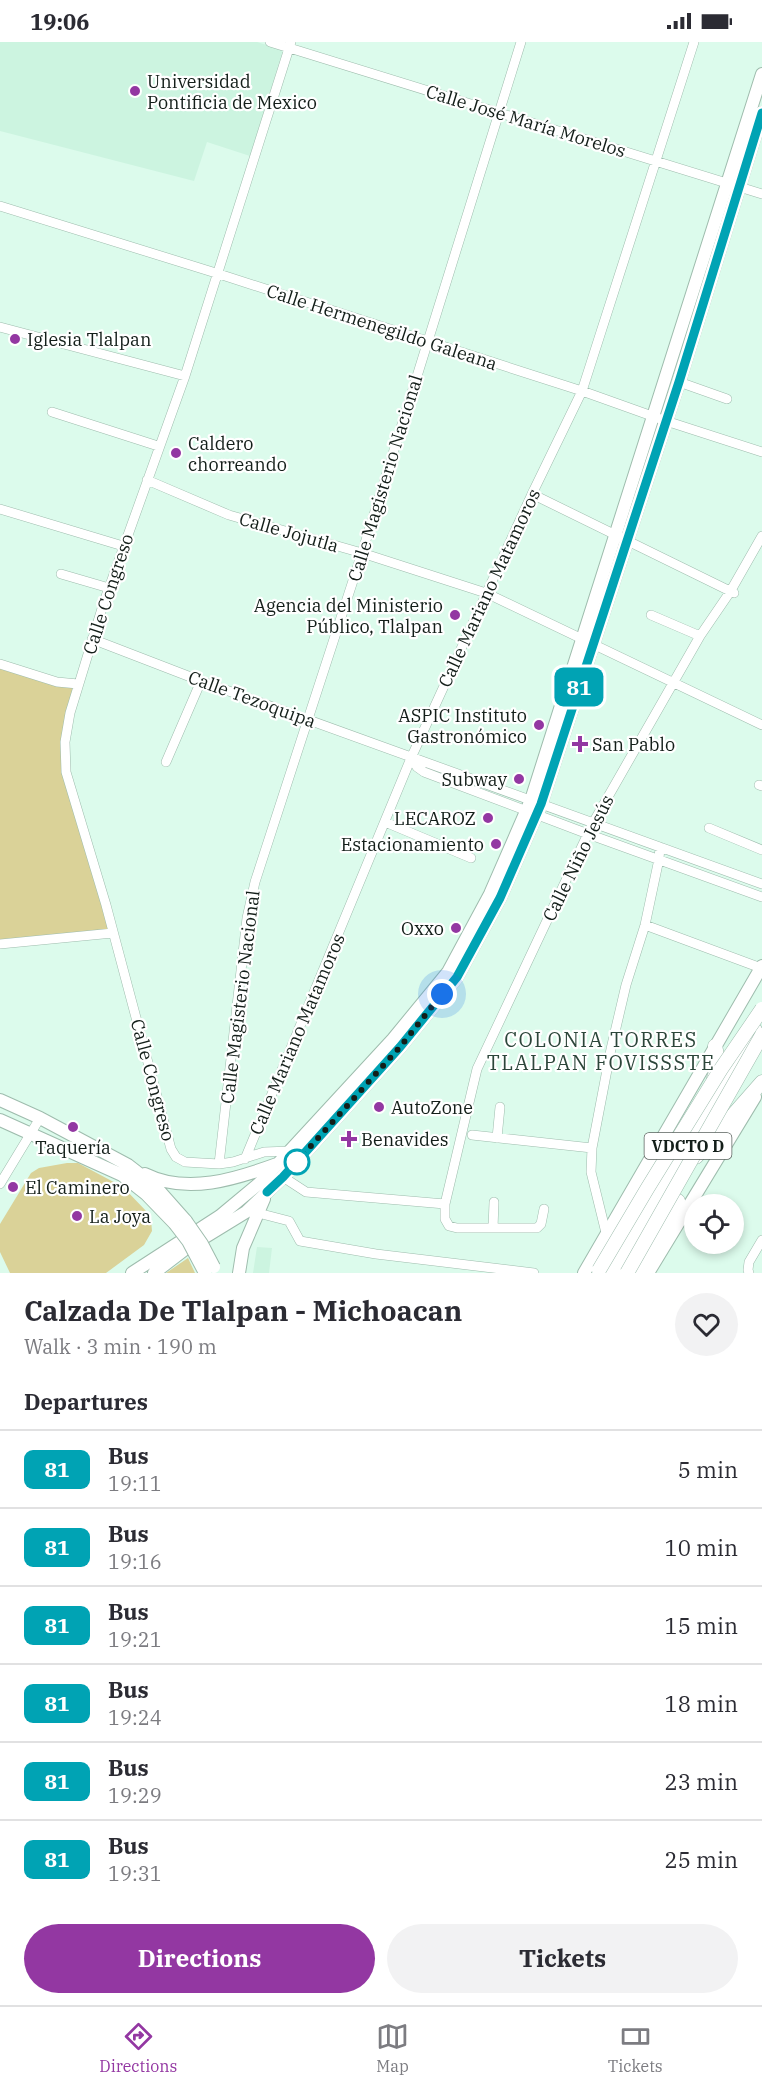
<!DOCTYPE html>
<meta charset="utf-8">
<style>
body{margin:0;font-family:"IBM Plex Serif",serif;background:#f2f2f3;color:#2b2b33;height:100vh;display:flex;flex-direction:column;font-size:22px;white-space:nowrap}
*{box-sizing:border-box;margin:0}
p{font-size:20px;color:#7c7c81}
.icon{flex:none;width:33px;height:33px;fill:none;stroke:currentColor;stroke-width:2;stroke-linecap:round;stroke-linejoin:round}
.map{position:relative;height:1231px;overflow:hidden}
.drawer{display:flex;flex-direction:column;background:#fff;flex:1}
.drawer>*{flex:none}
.badge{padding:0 12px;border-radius:9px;font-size:21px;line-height:39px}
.fabs{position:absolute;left:684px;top:1152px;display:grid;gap:12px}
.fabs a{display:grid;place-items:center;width:60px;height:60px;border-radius:50%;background:#fff;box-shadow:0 3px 9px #0003;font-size:30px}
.you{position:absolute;width:30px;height:30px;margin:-15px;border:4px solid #fff;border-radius:50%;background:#1a73e8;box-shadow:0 0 0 9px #1a73e833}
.map>.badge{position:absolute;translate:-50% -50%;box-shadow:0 0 0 3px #fff}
h2{padding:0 24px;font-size:22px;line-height:54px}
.round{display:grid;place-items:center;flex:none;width:63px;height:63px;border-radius:32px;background:#f2f2f3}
.summary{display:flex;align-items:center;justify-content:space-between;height:102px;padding:0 24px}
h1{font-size:28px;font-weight:700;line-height:45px}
.action{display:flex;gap:12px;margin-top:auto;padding:12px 24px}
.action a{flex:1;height:69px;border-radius:36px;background:#9337a2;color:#fff;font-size:24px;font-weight:700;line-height:69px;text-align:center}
.action a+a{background:#f2f2f3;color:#2b2b33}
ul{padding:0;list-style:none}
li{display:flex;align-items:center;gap:18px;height:78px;padding:0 24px;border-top:2px solid #e1e1e2}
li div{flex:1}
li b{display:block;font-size:22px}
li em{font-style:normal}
li .badge{min-width:66px;font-weight:700;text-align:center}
.status{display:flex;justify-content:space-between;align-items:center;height:42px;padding:0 30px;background:#fff;direction:ltr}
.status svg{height:16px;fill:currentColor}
.tabs{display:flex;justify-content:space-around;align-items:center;height:84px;border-top:2px solid #e1e1e2;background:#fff;font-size:16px;color:#7c7c81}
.tabs a{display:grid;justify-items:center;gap:3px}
.tabs .on{color:#9337a2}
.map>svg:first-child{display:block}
.built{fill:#ccf4e0}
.green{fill:#dad298}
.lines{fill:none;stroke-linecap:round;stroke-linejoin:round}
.minor-casing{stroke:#9ebcad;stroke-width:10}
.major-casing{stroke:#9ebcad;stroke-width:14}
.highway-casing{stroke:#9ebcad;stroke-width:15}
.minor{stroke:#fff;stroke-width:9}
.major{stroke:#fff;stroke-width:12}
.highway{stroke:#fff;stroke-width:14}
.major-bridge-casing{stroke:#9ebcad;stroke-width:14;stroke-linecap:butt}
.highway-bridge-casing{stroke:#9ebcad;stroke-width:15;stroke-linecap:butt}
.major-bridge{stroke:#fff;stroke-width:12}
.highway-bridge{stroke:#fff;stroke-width:14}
.line-casing{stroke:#fff;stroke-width:14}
.line{stroke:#00a3b4;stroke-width:9}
.walk{stroke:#131e19;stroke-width:6;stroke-dasharray:0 10.8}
.poi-dot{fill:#9337a2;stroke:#fff;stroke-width:2}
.stop-dot{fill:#fff;stroke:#00a3b4;stroke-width:3}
.labels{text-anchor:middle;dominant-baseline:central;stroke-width:4.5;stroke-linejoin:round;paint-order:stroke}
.shield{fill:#fff;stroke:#5a625e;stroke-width:1.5}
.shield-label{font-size:16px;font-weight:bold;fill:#131e19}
.poi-label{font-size:18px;fill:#131e19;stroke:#fff;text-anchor:start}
.street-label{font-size:18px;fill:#131e19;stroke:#fff}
.neighbourhood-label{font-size:20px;letter-spacing:1.5px;fill:#2c463a;stroke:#fff}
</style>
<div class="status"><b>19:06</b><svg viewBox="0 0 49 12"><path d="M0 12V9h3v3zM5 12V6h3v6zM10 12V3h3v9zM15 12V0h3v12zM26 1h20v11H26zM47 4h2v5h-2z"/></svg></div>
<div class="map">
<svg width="762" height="1231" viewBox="0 0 762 1231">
<rect width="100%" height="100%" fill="#dcfbec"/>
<path class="built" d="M0 0H257L283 8 250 114 207 100 194 139 0 89Z
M257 1205 272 1206 269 1231H253Z"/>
<path class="green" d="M0 625 78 645 69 673 65 731 112 889 0 900Z
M67 1121H78L123 1145 148 1171 151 1178 152 1189 144 1203 106 1231H10L0 1210V1182L31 1131 39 1126Z
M188 1216 195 1231H166Z"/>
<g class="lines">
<defs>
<path id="minor" d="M270 0 762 152
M0 164 219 232 582 349 666 379 762 410
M0 285 185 334
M679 340 727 357
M52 370 158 404
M147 438 229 473 362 511 486 551 762 683
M532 452 734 551
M0 467 123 504
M61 532 109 546
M651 573 700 594
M92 597 201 639 762 842
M0 622 57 640 78 642
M411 716 417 725 424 730 588 792 762 855
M166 720 201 639
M759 743 762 744
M385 780 471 816
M709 786 762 808
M645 883 761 926
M0 902 113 891
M472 1093 592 1106
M497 1096 500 1065
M291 1109 264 1110 233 1120 219 1122 185 1120 176 1115 171 1107 106 863 66 730 65 700 70 671 104 560 185 334 291 0
M245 1117 411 716 532 452 582 349 694 0
M219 1122 247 876 255 840 362 511 521 0
M283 1135 306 1150 445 1162
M0 1142 40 1076
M544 1167 541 1182 537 1186H457L449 1184 445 1177V1162L477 1027 593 781 700 594 730 550 762 494
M258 1171 289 1179 300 1199 376 1212 534 1231
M493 1186 494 1160
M606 1191 591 1130 592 1106 611 1007 626 943 645 883 659 817 660 805
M749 1231 748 1228 749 1220 762 1198"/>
<path id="major" d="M0 1058 40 1076 128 1123 155 1144 186 1179
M0 1078 122 1133 146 1152 175 1182
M145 1132C187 1153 236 1137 277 1122
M132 1231 220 1174 262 1139 393 997 448 930 490 852 531 758 762 32
M154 1231 184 1208 246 1170 283 1135 400 1005 457 935 500 856 541 762 679 340 762 71
M239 1231 243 1206 264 1157
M584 1231 762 924
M648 1231 755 1055"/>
<path id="highway" d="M714 1036 719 1022 715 1004
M696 1115 762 1040
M613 1231 755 988
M636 1231 678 1159"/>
</defs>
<use href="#minor" class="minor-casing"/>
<use href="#major" class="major-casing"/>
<use href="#highway" class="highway-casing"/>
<use href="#minor" class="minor"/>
<use href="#major" class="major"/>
<use href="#highway" class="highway"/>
<defs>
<path id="major-bridge" d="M186 1179 202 1202 214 1225
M175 1182 188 1199 205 1231"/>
<path id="highway-bridge" d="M599 1228 647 1147 721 1027 762 967
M627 1231 762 993"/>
</defs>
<use href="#major-bridge" class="major-bridge-casing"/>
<use href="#highway-bridge" class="highway-bridge-casing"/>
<use href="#major-bridge" class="major-bridge"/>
<use href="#highway-bridge" class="highway-bridge"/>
</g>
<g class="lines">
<defs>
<path id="line" d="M267 1150 283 1135 400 1005 457 935 500 856 541 762 679 340 762 71"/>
</defs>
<use href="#line" class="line-casing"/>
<use href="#line" class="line"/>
<path class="walk" d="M297 1120 293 1124 400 1005 442 952"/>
</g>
<g class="poi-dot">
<circle cx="135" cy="49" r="6"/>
<circle cx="15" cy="297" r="6"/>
<circle cx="176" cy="411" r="6"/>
<circle cx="455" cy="573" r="6"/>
<circle cx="539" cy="683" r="6"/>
<path d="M577 693h6v6h6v6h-6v6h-6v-6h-6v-6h6z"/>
<circle cx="519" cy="737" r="6"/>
<circle cx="488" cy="776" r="6"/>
<circle cx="496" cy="802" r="6"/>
<circle cx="456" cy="886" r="6"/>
<circle cx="379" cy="1065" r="6"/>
<circle cx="73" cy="1085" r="6"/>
<path d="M346 1088h6v6h6v6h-6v6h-6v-6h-6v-6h6z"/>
<circle cx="13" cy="1145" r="6"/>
<circle cx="77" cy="1174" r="6"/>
</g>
<circle class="stop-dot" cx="297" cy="1120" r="12"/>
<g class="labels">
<rect class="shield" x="644.5" y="1091" width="87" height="26" rx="4.5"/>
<g class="shield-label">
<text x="688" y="1104">VDCTO D</text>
</g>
<g class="poi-label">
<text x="147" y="39">Universidad<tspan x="147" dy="21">Pontificia de Mexico</tspan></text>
<text x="27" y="297">Iglesia Tlalpan</text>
<text x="188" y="401">Caldero<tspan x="188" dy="21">chorreando</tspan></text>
<text x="443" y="563" text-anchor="end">Agencia del Ministerio<tspan x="443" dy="21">Público, Tlalpan</tspan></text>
<text x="527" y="673" text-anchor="end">ASPIC Instituto<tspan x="527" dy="21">Gastronómico</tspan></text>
<text x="592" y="702">San Pablo</text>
<text x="507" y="737" text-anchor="end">Subway</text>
<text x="476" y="776" text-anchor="end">LECAROZ</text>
<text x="484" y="802" text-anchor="end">Estacionamiento</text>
<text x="444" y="886" text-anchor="end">Oxxo</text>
<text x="391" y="1065">AutoZone</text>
<text x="361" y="1097">Benavides</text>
<text x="73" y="1105" text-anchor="middle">Taquería</text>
<text x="25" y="1145">El Caminero</text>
<text x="89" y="1174">La Joya</text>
</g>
<g class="street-label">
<text transform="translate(526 79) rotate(17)">Calle José María Morelos</text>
<text transform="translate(382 285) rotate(18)">Calle Hermenegildo Galeana</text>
<text transform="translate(385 436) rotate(-73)">Calle Magisterio Nacional</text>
<text transform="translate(289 490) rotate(16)">Calle Jojutla</text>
<text transform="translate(489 546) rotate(-65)">Calle Mariano Matamoros</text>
<text transform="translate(108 552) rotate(-72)">Calle Congreso</text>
<text transform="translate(252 657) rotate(20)">Calle Tezoquipa</text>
<text transform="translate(578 816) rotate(-64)">Calle Niño Jesús</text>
<text transform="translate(240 955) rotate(-83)">Calle Magisterio Nacional</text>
<text transform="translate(297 992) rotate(-67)">Calle Mariano Matamoros</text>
<text transform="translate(153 1038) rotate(75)">Calle Congreso</text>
</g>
<g class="neighbourhood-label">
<text x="601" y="997">COLONIA TORRES<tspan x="601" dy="23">TLALPAN FOVISSSTE</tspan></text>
</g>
</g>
</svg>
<div class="fabs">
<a><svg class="icon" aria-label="locate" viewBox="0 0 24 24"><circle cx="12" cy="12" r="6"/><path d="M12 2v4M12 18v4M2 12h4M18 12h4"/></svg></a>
</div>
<div class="you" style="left:442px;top:952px"></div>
<b class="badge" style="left:579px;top:645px;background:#00a3b4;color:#fff">81</b>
</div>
<section class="drawer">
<div class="summary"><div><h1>Calzada De Tlalpan - Michoacan</h1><p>Walk · 3 min · 190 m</p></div><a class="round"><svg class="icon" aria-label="heart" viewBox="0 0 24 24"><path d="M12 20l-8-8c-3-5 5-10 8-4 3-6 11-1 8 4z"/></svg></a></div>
<h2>Departures</h2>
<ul>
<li><span class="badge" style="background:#00a3b4;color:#fff">81</span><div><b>Bus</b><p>19:11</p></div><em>5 min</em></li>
<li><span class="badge" style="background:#00a3b4;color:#fff">81</span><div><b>Bus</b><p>19:16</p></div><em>10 min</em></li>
<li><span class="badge" style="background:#00a3b4;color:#fff">81</span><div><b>Bus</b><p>19:21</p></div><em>15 min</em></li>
<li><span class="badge" style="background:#00a3b4;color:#fff">81</span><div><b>Bus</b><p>19:24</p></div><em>18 min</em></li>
<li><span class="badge" style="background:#00a3b4;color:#fff">81</span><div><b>Bus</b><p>19:29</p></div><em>23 min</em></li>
<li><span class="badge" style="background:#00a3b4;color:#fff">81</span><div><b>Bus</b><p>19:31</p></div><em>25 min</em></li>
</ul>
<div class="action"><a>Directions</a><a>Tickets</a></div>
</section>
<nav class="tabs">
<a class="on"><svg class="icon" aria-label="directions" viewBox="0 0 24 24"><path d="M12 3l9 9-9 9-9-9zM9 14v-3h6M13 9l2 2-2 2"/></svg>Directions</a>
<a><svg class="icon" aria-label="map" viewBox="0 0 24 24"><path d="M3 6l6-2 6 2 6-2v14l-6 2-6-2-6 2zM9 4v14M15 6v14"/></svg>Map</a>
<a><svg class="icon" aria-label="tickets" viewBox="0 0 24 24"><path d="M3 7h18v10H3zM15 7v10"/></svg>Tickets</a>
</nav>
